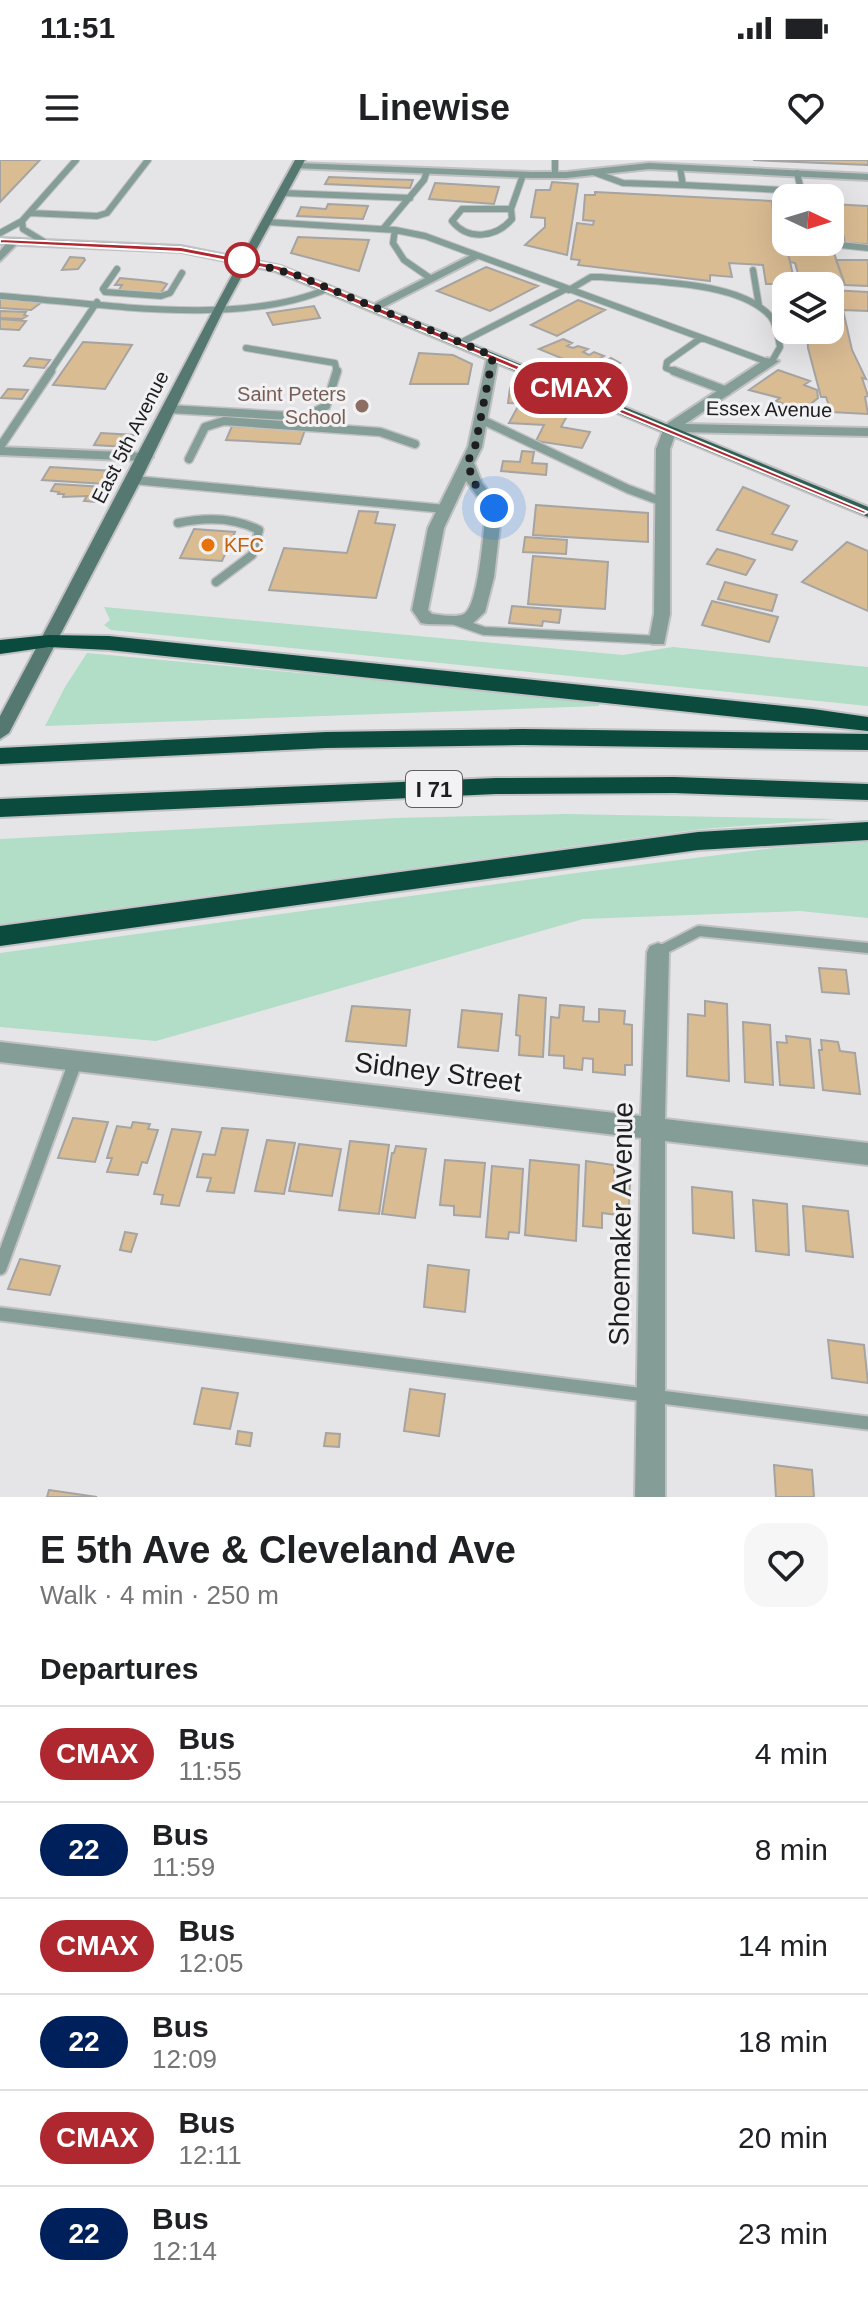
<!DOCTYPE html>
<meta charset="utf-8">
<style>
body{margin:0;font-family:Arial,sans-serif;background:#f6f6f6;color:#202124;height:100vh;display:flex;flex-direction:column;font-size:30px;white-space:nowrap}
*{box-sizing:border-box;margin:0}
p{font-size:26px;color:#757577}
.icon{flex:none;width:44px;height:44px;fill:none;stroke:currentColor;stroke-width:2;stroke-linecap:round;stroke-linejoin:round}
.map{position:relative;height:1337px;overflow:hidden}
.panel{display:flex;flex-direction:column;background:#fff;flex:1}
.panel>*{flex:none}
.badge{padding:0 16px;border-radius:26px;font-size:28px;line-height:52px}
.needle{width:52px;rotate:94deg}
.controls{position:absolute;left:772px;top:24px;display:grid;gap:16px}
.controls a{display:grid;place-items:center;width:72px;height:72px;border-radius:16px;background:#fff;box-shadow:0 8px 32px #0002;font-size:40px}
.you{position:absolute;width:40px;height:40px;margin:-20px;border:6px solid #fff;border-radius:50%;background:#1a73e8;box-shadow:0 0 0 12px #1a73e833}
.map>.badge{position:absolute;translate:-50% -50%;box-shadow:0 0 0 4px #fff}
h2{padding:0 40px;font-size:30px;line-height:72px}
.round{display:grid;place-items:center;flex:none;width:84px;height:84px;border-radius:24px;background:#f6f6f6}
.overview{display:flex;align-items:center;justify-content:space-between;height:136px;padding:0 40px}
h1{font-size:38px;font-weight:600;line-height:60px}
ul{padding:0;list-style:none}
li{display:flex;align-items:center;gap:24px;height:96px;padding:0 40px;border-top:2px solid #e0e0e0}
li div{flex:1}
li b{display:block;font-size:30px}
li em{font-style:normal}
li .badge{min-width:88px;font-weight:700;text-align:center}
.status{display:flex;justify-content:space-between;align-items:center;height:56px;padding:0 40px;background:#fff;direction:ltr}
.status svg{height:22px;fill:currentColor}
header{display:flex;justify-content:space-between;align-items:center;height:104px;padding:0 40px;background:#fff;font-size:36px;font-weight:600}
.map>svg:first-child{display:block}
.green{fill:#b2ddc6}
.building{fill:#dabc93;stroke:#a5a4a2;stroke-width:2}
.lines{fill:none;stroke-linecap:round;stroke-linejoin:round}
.service-far3-casing{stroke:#c1c1c3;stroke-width:8}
.service-far2-casing{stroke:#c1c1c3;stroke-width:11}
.service-far1-casing{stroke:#c1c1c3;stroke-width:14}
.service-casing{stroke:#c1c1c3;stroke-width:17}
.minor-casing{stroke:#c1c1c3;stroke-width:4}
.secondary-casing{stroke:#c1c1c3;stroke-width:4}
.primary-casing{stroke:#c1c1c3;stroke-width:4}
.motorway-casing{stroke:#c1c1c3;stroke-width:4}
.service-far3{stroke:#849d96;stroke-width:6}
.service-far2{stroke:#849d96;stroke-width:8}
.service-far1{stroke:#849d96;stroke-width:10}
.service{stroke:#849d96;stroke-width:13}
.minor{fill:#849d96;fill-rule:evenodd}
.secondary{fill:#557970;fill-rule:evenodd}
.primary{fill:#326055;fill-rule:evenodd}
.motorway{fill:#0b4b3e;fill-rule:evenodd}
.line{fill:#af272f;stroke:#fff;stroke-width:2}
.walk{stroke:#1e1e1f;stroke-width:8;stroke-dasharray:0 14.4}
.stop-dot{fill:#fff;stroke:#af272f;stroke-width:4}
.education-dot{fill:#8d6e63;stroke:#f2f2f4;stroke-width:3}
.food-dot{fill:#e8710a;stroke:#f2f2f4;stroke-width:3}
.labels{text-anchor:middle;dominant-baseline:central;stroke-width:6;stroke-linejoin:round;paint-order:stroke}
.far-education-label{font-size:20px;fill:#785e54;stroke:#f2f2f4;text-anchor:end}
.far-street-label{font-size:20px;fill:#1e1e1f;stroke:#f2f2f4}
.far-food-label{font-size:20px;fill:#c56008;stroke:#f2f2f4;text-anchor:start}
.shield{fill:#f2f2f4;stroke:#5e5e5f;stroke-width:2}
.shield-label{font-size:22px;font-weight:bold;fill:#1e1e1f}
.near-street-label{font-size:28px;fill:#1e1e1f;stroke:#f2f2f4}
</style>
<div class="status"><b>11:51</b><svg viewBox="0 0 49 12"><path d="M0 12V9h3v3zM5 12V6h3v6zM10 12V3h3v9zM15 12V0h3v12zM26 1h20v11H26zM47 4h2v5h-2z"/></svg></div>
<header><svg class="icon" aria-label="menu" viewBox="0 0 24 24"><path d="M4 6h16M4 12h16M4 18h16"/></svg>Linewise<svg class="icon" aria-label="heart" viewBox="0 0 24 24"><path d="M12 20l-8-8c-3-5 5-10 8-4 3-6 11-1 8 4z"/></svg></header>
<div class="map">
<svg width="868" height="1337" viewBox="0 0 868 1337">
<rect width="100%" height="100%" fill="#e5e5e7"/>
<path class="green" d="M104 447 623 495 673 487 868 507V546L111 470 104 465 110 460Z
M87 493 598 541 599 546 45 566 65 527Z
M566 654 836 659 702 669 0 764V679L395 658Z
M868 682V758L800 751 583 759 156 881 0 867V793L576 713 774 688Z"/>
<path class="building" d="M0 0H40L0 42Z
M753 0H868V5Z
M329 17 379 19 413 20 410 28 325 24Z
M552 22 578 24 567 95 525 85 545 67V58L531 57 536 30H550Z
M435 23 499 27 494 44 429 39Z
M595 32 772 41 775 75H784L795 124H766L763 105 729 103 732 117 710 115V121L578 105 580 100 571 99 577 63 593 65 594 61 583 60 585 35H595Z
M328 44 368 46 363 59 297 56 301 47 326 49Z
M830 44 868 46V84L845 83 842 69H830Z
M298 77 369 80 359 111 291 93Z
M786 86 832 87 845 125 801 124 795 103 790 102Z
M70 97 84 98 85 100 78 109 62 110Z
M836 100H868V126L845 125Z
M486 107 538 126 490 151 437 131Z
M120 118 161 122 167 124 160 134 118 131 122 125H115Z
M830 130 868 132V151L843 150 852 190 866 219 862 218 868 236 865 237 868 254 831 252 826 237H821L808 188 807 170H830Z
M0 138 42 142 31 150 0 148Z
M578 140 605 150 557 176 531 165Z
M314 146 320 158 273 165 267 153Z
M0 151 26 152 24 155 27 156 22 159 0 158Z
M0 159 26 161 19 170 0 169Z
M563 179 572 183 567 186 573 188 578 186 588 189 583 192 589 195 594 192 604 196 599 199 606 201 611 198 620 203 615 206 619 207 605 216 539 189Z
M83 182 132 185 105 229 53 225Z
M419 193 453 195 472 204 468 224H410Z
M30 198 50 200 44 208 24 206Z
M778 210 810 221 804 225 817 230 818 238 802 251 776 241 780 238 749 230Z
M510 228 532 229 530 244 508 243Z
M8 229 28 230 22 239 1 238Z
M517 248 567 256 561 267 590 272 582 288 536 281 544 265 509 263Z
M232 266 305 270 300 284 226 280Z
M101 273 134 275 128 287 94 285Z
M522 291 534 292 532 303 547 304 546 315 501 311 503 301 520 302Z
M50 307 83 309 113 311 106 324 42 320Z
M55 324 104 327 96 342 84 341 87 336 63 337 64 334H58L59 332 51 331Z
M743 327 789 346 772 374 797 381 792 390 717 370Z
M536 345 648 353V382L533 375Z
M359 351 378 352 375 363 395 365 376 438 269 430 284 388 347 393Z
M194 369 235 372 222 401 180 398Z
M525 377 567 380 566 394 523 392Z
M847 382 868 391V451L802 422Z
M717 389 736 394 755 400 746 415 707 404Z
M533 396 608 402 605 449 528 444Z
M725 422 777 435 772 451 718 439Z
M712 441 778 457 769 482 702 465Z
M512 446 561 450 559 463 543 461 542 466 509 463Z
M819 808 846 810 849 834 822 832Z
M519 835 546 838 543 897 519 895 520 876 516 875Z
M705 841 727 844 729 921 687 916 688 854 705 856Z
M560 845 584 847 583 861 599 862V849L625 851 624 864 632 865V905H625V915L593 912V899L583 898 582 910 564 908V896L549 895 551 857 559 858Z
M352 846 410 850 406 886 346 881Z
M462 850 502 854 498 891 458 887Z
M743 862 770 865 773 925 745 922Z
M786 876 810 879 814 928 780 925 777 882 787 883Z
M821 880 838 882 840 891 855 893 860 934 823 930 819 890H822Z
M73 958 108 962 95 1002 58 998Z
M133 962 150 964 148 969 158 970 147 1003 142 1002 138 1015 107 1012 112 998H107L117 966 131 968Z
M222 968 248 970 234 1033 207 1031 211 1018 197 1017 203 994 215 995Z
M172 969 201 972 179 1046 161 1044 163 1035 154 1034Z
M267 980 295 983 284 1034 255 1031Z
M350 981 389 985 379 1054 339 1050Z
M299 984 341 989 332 1036 289 1031Z
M396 986 426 989 415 1058 382 1054 392 993H394Z
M445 1000 485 1003 480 1057 454 1055V1046L440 1045Z
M530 1000 579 1005 576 1081 525 1075Z
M586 1001 614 1005V1018L630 1020 629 1047H625V1056L602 1053V1068L583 1066Z
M492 1006 523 1009 519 1073 509 1072 508 1079 486 1077Z
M692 1027 732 1032 734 1078 693 1073Z
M753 1040 787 1044 789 1095 756 1091Z
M803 1046 848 1051 853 1097 806 1091Z
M125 1072 137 1074 131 1092 120 1090Z
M20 1099 60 1106 50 1135 8 1129Z
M428 1105 469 1110 465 1152 424 1147Z
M828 1180 864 1185 868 1223 832 1218Z
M202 1228 238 1233 230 1269 194 1264Z
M410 1229 445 1234 439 1276 404 1271Z
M238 1271 252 1273 250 1286 236 1284Z
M326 1273 340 1274 339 1287 324 1286Z
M774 1305 812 1310 814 1337H776Z
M49 1330 97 1337H47Z"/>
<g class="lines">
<defs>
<path id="service-far3" d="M555 0V15
M680 8 683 25 801 31
M593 12 623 23 683 25
M797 13 803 38
M283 33 410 38
M462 49H511L512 59C496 78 468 81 452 61Z
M511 49 523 15
M29 53 97 56 107 53 148 0
M22 61 23 69 46 83
M267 62 395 70 425 76 770 203
M383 69 424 20 427 11
M395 70 393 83 404 100 430 118
M0 73 22 61 76 0
M812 82 868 88
M117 109 103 129 105 132 161 136 170 133 182 113
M753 110 759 146
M569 130 591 117H601C646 122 740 120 771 157 777 165 778 177 780 187L772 201
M0 136C96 143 241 168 329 128
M460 183 566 129
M246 188 335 203 337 213
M49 213 97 142
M679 213 666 208 667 202 701 178"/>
<path id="service-far2" d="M674 211 727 231
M169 249 305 257 326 246 337 211
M480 259 628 329 663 342
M0 287 51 211
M189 299 205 267 224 261 380 272 415 284
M134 320 445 349
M178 363C206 357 233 357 259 370L252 395 216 422
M455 461 484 471 658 480"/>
<path id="service-far1" d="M658 792 699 771 868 788"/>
<path id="service" d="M0 1108 76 900
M0 1154 868 1263"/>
<path id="minor" d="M297 3 531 12H566L649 3 868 14V20L649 9 566 18H531L293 8 292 6Z
M9 80 19 82 0 101V91Z
M471 95 481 97 376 151 366 148Z
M488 193 499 196 482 287 474 303 482 323 502 348 494 417 485 452 471 465 427 464 421 463 412 450 428 368 468 287ZM466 321 486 348C484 367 479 446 464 454 456 458 441 455 432 454L428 450 444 368Z
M767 198 779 201 685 264 868 268V276L676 272 670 289V454L664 484H652L649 480 654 454 656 289 665 265Z
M0 287 146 293 153 297 146 301 0 295Z
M658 783 666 786 669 792 665 959 868 983V1005L665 981V1337H635L641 978 0 902V882L641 956 647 792 650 786Z"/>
<path id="secondary" d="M295 0H305L224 149 141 320 9 573 0 579V556C99 371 193 183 295 0Z"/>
<path id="primary" d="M0 78 181 86 281 106 868 347V357L274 111 181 92 0 84Z"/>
<path id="motorway" d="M49 475 109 476 813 549 868 557V571L109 490 49 487 0 494V480Z
M523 569 868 574V590L523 585 326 588 0 604V588L326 572Z
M674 617 868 624V640L674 633 496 634 0 657V639L496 618Z
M868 662V680L698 690 0 786V766L698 672Z"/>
</defs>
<use href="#service-far3" class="service-far3-casing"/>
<use href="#service-far2" class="service-far2-casing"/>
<use href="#service-far1" class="service-far1-casing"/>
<use href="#service" class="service-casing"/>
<use href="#minor" class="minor-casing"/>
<use href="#secondary" class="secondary-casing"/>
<use href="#primary" class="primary-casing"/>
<use href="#motorway" class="motorway-casing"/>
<use href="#service-far3" class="service-far3"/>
<use href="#service-far2" class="service-far2"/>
<use href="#service-far1" class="service-far1"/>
<use href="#service" class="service"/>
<use href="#minor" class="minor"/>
<use href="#secondary" class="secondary"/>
<use href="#primary" class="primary"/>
<use href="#motorway" class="motorway"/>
</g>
<path class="line" d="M0 79 181 87 280 106 868 352 864 354 275 110 181 92 0 83Z"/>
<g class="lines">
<path class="walk" d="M242 100 296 115 493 196 475 287 467 303 475 324 494 348"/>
</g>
<circle class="stop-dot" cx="242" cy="100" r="16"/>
<circle class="education-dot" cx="362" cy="246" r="8"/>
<circle class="food-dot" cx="208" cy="385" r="8"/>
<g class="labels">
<g class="far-education-label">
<text x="346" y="234">Saint Peters<tspan x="346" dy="23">School</tspan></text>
</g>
<g class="far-street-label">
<text transform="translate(769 249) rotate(1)">Essex Avenue</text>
<text transform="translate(130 277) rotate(-63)">East 5th Avenue</text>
</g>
<g class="far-food-label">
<text x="224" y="385">KFC</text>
</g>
<rect class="shield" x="406" y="611" width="56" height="36" rx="6"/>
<g class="shield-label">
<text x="434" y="629">I 71</text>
</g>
<g class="near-street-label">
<text transform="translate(438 912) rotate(7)">Sidney Street</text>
<text transform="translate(621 1064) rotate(-89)">Shoemaker Avenue</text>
</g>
</g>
</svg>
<div class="controls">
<a><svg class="needle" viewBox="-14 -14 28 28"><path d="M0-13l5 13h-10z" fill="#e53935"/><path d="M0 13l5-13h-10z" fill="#757577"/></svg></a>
<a><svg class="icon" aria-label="layers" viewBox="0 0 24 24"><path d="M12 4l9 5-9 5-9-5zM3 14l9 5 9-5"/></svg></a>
</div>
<div class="you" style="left:494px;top:348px"></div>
<b class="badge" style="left:571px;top:228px;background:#af272f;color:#fff">CMAX</b>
</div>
<section class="panel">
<div class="overview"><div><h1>E 5th Ave &amp; Cleveland Ave</h1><p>Walk · 4 min · 250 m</p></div><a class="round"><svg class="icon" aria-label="heart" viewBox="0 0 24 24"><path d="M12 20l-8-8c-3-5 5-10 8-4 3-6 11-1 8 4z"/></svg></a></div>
<h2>Departures</h2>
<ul>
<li><span class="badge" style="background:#af272f;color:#fff">CMAX</span><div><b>Bus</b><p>11:55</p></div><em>4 min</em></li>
<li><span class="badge" style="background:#00205b;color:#fff">22</span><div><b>Bus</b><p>11:59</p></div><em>8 min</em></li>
<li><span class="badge" style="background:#af272f;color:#fff">CMAX</span><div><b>Bus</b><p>12:05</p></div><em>14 min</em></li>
<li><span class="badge" style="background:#00205b;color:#fff">22</span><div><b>Bus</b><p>12:09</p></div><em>18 min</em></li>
<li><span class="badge" style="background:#af272f;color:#fff">CMAX</span><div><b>Bus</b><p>12:11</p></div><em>20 min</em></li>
<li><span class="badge" style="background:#00205b;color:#fff">22</span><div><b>Bus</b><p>12:14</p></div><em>23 min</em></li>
</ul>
</section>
